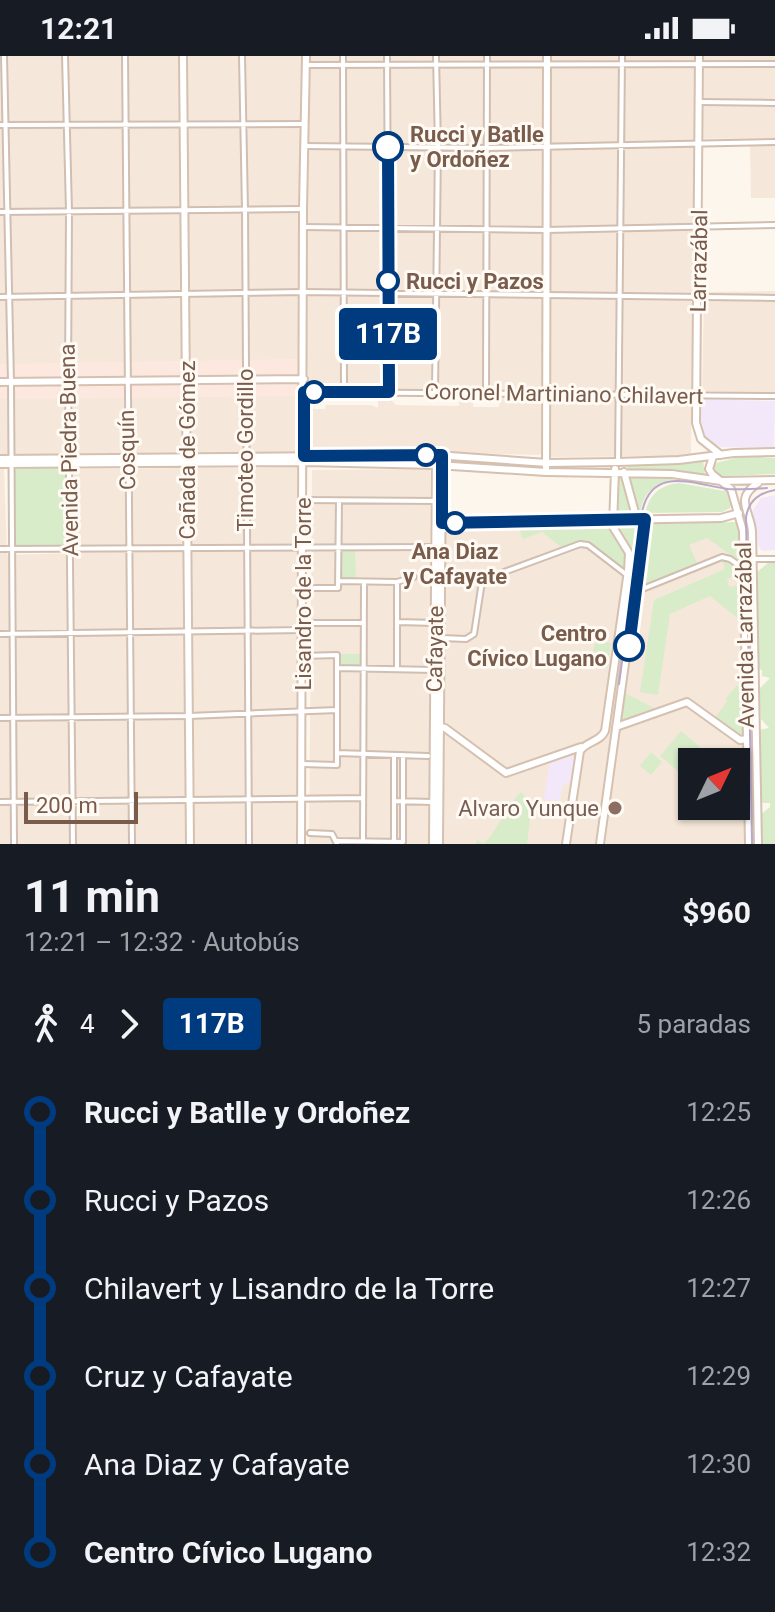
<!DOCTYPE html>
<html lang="es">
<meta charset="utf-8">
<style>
body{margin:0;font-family:Roboto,sans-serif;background:#20242c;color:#f1f3f6;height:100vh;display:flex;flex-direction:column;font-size:30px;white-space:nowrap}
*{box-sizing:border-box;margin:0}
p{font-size:26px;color:#9ea1a6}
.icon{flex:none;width:44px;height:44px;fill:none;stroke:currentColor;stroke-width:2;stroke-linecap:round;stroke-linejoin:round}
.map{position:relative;height:788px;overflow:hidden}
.details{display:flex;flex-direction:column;background:#171b24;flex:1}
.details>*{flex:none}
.badge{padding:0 16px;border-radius:6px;font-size:28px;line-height:52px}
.needle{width:52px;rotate:47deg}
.buttons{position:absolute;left:678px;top:692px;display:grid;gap:16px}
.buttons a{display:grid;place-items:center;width:72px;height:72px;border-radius:0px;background:#171b24;box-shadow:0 2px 6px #0004;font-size:40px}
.scale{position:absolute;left:24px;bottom:20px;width:114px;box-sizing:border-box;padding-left:8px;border:4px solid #7a5c4d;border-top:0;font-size:22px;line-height:28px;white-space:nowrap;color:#7a5c4d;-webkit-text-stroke:6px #fffaf3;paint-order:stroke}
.map>.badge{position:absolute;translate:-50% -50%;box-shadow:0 0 0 4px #fff}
.legs{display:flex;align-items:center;gap:12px;height:88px;padding:0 24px;font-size:26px}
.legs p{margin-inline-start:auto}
.overview{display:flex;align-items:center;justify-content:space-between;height:136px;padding:0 24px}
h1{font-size:44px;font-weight:700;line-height:60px}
ul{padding:0 24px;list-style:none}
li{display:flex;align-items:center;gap:28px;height:88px;font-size:30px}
li i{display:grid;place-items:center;width:12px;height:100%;margin:0 10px;background:currentColor}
li i::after{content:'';width:20px;height:20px;margin:-10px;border:6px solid;border-radius:50%;background:#171b24}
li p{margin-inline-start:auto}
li:first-child i{background:linear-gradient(#0000 50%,currentColor 0)}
li:last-child i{background:linear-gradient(currentColor 50%,#0000 0)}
.status{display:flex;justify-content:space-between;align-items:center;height:56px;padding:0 40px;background:#171b24;direction:ltr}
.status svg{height:22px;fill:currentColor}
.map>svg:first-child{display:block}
.residential{fill:#f5e8da;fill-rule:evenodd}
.commercial{fill:#fde8e0}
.education{fill:#f3e8fa}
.green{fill:#d8ecc9}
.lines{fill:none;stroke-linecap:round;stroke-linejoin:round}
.street-casing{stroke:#d1beb0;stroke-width:8}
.secondary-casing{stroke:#d6c0b0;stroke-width:10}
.street{stroke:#fff;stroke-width:4}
.secondary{stroke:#fff;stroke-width:6}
.tram{stroke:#b9a8c9;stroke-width:2}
.line-1-casing{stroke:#fff;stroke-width:18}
.line-1{stroke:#003b80;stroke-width:12}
.stop-1-dot{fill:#fff;stroke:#003b80;stroke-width:4}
.education-dot{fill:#8d6e63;stroke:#fffaf3;stroke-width:3}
.labels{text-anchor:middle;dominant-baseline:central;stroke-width:6;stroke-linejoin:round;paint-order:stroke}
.stop-label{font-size:22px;font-weight:bold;fill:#7a5c4d;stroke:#fffaf3;text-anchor:start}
.street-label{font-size:22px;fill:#7a5c4d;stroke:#fffaf3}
.education-label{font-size:22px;fill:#785e54;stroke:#fffaf3;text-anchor:end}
</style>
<div class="status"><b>12:21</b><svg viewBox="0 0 49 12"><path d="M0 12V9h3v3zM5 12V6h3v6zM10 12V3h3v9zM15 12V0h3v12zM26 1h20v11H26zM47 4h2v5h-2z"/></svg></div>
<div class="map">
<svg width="775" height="788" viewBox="0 0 775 788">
<rect width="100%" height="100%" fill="#fdf6ec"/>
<path class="residential" d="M0 0H775V82L694 83 691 397 689 400 551 401 550 334 308 333 307 303 0 316Z
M775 89V142H751L750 90Z
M775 235V337L702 335 704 236Z
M0 333 298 340 299 396 0 399Z
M378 340H388L396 349 459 350V341L473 347V351H499L500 341H539L542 344 541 397 539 399 312 393 308 390V353H325L326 349H371L378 352Z
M299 411 298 788H0V413H4L7 499 75 497 73 413Z
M430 413V788H309L312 414Z
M735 466 739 471 740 506 745 788H442L444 471ZM692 706H736V750H692Z"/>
<path class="commercial" d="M299 303 298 340 0 343V308Z"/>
<path class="education" d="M700 343 775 345 774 392 722 391 708 386 699 369Z
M775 439V494L762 495 758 490 756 471 751 457 761 442Z
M567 699H572L574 703 571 725 562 730 560 745 544 743 550 705Z"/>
<path class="green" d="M743 400 775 402V418L721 420 714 413 716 407Z
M449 401 536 408V413L449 406Z
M703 403 705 419 674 413H628L626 409Z
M63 411 66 414 68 488 66 491H15L13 413Z
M617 420H623L632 455 630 459H617L614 457Z
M632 421 676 423C655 427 645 434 640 456L630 424Z
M679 427 730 436 732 446 730 452 722 456 645 457C650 438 660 429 679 427Z
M735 466 739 471 740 506 707 482 689 489 699 511 640 530 646 478 652 468Z
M517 469H602L608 472 626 494 625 513 588 485 562 492 542 476 523 483Z
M620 469H637L632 512 633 494 618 476Z
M338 491H355L356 525H339Z
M722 504H730L741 513V519L727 523 729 531 741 529 742 566 710 540 670 558 658 639 640 636 654 544 725 513Z
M769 506H775V788H760V759L770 751V747H760L758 674 769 672 761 663 759 633 770 622 762 620V614L758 613 756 517Z
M596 584 611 587 608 612 591 604Z
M339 598H362V610H340Z
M741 625 743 681 715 662 727 645 726 642Z
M625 637 656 653 620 668Z
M681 675 700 691 679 716 660 700Z
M651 696 662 706 651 719 640 710Z
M737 699 738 761H696V750H736V706H695V700Z
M521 736 532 747 527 788H476L477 783 483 788C499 773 503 754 521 736Z"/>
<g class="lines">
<defs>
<path id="street" d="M4 0 11 326 14 788
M65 0 69 155 68 324 73 788
M125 0 132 788
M242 0 245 154 249 788
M343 0 344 336
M387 0 389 336
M306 9 775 8
M700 46 775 47
M0 69 304 68
M304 90 487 92 775 86
M0 156 303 153
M303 171 546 174 775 169
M0 241 304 236 775 242
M304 336 775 340
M435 337 438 91 436 0
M486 338 487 0
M618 406 622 0
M303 444 437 445
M0 493 435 491
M753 503H775
M339 525 397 526 414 521
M314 532H338L339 445
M635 536 722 501 730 503 743 512
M398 566 436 567
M302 567H363
M0 578 302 574
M442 582 466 583 474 578 481 532 485 523 580 488 588 489 627 519
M337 612 435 614
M397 613V526
M0 662 189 660 337 654
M337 697 428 700
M394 699V784
M302 708 337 709V599L302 600
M394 745 432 746
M0 746 363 742
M310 777 332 778 337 788
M337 785 403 786V699
M363 785 364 526"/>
<path id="secondary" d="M183 0 190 788
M699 0 696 367 701 383 721 399
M0 326 304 323
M713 400 709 413 712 418 731 433 743 475 749 788
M0 403 436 399 547 407 618 406 679 404 734 397 775 396
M0 408 304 406 436 409 546 416 672 418 721 425 775 424
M546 416 547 0
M624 416 637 464
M439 467 721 462 739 457
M437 670 445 672 506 717 581 691
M616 671 687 646 740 684 747 683
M301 788 303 153 306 0
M433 788 436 399
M439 788 442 407
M566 788 580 695C587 685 600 686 605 675L628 515 629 497 613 471 615 413
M600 788 645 463
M758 788 752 475C750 454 734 443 758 427"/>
</defs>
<use href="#street" class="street-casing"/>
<use href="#secondary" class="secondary-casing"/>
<use href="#street" class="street"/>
<use href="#secondary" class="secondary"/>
<path class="tram" d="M619 628 642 456C652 408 695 429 728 433 741 434 754 433 767 432
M752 788 746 461C749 444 759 437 775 434"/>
</g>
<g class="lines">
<defs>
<path id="line-1" d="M388 91 389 336H304V400L442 399V467L645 463 629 590"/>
</defs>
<use href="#line-1" class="line-1-casing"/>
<use href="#line-1" class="line-1"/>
</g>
<g class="stop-1-dot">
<circle cx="388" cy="91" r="14"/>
<circle cx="388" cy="225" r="10"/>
<circle cx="314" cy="336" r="10"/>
<circle cx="426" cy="399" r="10"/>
<circle cx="455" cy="467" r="10"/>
<circle cx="629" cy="590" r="14"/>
</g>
<circle class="education-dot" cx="615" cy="752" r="8"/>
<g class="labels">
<g class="stop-label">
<text x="410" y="78">Rucci y Batlle<tspan x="410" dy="25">y Ordoñez</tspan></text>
<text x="406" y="225">Rucci y Pazos</text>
<text x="455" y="495" text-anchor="middle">Ana Diaz<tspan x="455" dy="25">y Cafayate</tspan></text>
<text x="607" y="577" text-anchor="end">Centro<tspan x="607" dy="25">Cívico Lugano</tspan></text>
</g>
<g class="street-label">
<text transform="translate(699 205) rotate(-89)">Larrazábal</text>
<text transform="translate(564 338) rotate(1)">Coronel Martiniano Chilavert</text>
<text transform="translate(69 394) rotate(-91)">Avenida Piedra Buena</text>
<text transform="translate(127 394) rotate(-91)">Cosquín</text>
<text transform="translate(187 394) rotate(-90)">Cañada de Gómez</text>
<text transform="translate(245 394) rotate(-90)">Timoteo Gordillo</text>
<text transform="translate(303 538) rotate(-90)">Lisandro de la Torre</text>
<text transform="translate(745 579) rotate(-91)">Avenida Larrazábal</text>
<text transform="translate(435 593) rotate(-89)">Cafayate</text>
</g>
<g class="education-label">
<text x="599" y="752">Alvaro Yunque</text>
</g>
</g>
</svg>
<div class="buttons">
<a><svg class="needle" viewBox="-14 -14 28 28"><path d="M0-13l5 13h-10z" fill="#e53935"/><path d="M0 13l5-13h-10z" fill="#9ea1a6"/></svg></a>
</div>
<div class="scale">200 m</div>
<b class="badge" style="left:388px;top:278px;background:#003b80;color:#fff">117B</b>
</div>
<section class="details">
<div class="overview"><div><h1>11 min</h1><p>12:21 – 12:32 · Autobús</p></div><b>$960</b></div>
<div class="legs"><svg class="icon" aria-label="walk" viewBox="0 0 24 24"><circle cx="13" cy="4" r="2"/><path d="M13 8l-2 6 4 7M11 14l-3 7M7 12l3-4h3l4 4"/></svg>4<svg class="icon" aria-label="forward" viewBox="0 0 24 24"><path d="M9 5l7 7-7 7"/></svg><b class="badge" style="background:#003b80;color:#fff">117B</b><p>5 paradas</p></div>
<ul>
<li><i style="color:#003b80"></i><b>Rucci y Batlle y Ordoñez</b><p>12:25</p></li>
<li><i style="color:#003b80"></i><span>Rucci y Pazos</span><p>12:26</p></li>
<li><i style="color:#003b80"></i><span>Chilavert y Lisandro de la Torre</span><p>12:27</p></li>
<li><i style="color:#003b80"></i><span>Cruz y Cafayate</span><p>12:29</p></li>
<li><i style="color:#003b80"></i><span>Ana Diaz y Cafayate</span><p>12:30</p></li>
<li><i style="color:#003b80"></i><b>Centro Cívico Lugano</b><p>12:32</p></li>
</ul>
</section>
